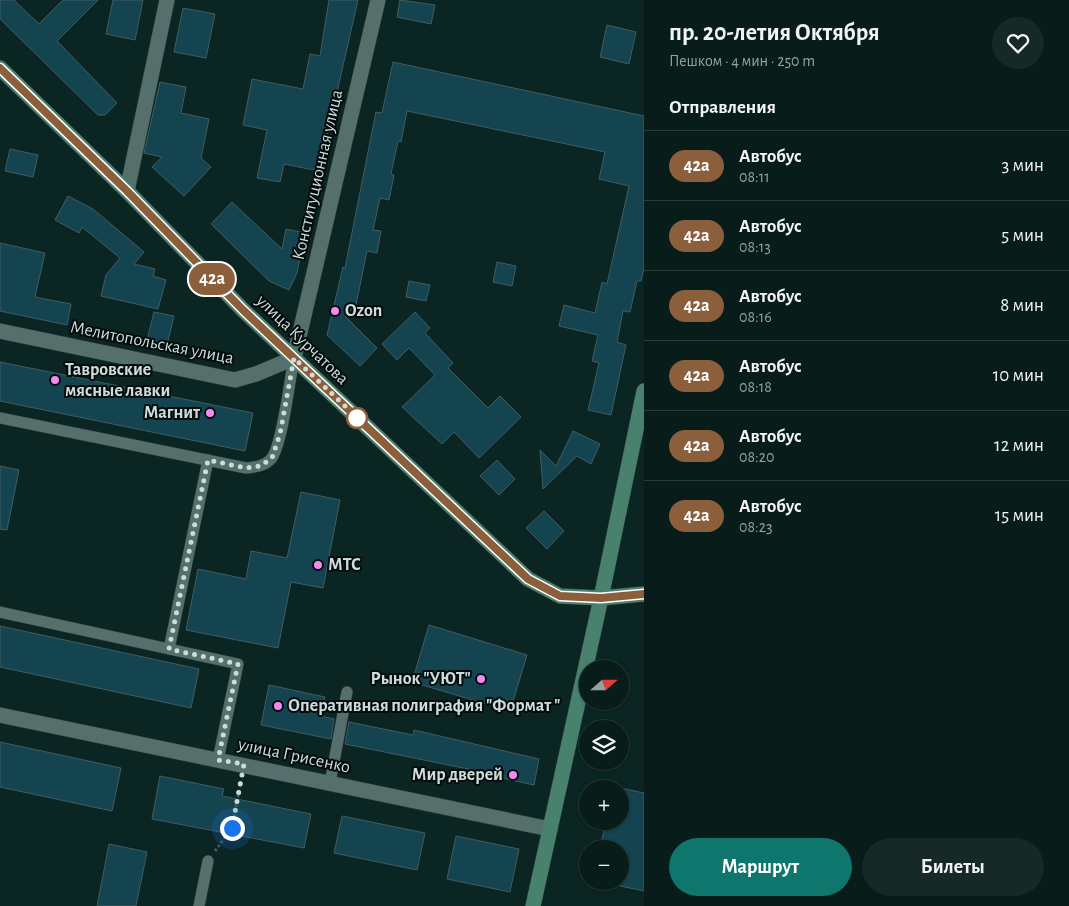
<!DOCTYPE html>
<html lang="ru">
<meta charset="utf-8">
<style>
body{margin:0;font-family:"Alegreya Sans",sans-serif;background:#162927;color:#f1f3f6;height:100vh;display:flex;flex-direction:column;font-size:19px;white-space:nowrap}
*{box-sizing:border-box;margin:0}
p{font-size:16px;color:#98a1a2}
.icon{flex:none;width:28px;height:28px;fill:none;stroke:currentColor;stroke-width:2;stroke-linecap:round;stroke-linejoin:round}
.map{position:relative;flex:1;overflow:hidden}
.panel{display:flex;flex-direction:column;background:#081c1a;width:425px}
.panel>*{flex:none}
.badge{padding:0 10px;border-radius:16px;font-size:18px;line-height:32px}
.needle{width:32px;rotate:69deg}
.fabs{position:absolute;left:579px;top:660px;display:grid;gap:10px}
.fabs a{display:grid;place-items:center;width:50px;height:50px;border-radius:50%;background:#081c1a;box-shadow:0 1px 4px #0004,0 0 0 1px #293a39;font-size:25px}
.you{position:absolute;width:25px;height:25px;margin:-12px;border:4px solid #fff;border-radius:50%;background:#1a73e8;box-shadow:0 0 0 8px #1a73e833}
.map>.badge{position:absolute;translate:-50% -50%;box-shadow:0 0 0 2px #fff}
h2{padding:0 25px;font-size:19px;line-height:45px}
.round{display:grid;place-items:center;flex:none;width:52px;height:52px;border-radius:26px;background:#162927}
.headline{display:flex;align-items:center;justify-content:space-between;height:85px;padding:0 25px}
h1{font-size:24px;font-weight:700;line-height:38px}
.cta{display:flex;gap:10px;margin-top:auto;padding:10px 25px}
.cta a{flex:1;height:58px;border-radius:30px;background:#0f766e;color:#fff;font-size:20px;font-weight:700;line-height:58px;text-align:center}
.cta a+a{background:#162927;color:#f1f3f6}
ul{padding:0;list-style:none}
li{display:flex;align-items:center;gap:15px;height:70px;padding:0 25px;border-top:1px solid #293a39}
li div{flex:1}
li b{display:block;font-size:19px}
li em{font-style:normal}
li .badge{min-width:55px;font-weight:700;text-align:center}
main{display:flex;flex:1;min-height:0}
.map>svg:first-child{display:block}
.building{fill:#14444f;stroke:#425c63}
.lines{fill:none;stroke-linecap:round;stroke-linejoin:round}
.lane-casing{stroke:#313f3d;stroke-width:12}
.street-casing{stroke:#313f3d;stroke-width:16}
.secondary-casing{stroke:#313f3d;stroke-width:16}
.path{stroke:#465c5a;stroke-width:3;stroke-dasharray:2.5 2.5;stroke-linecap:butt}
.lane{stroke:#546f6c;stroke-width:11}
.street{stroke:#546f6c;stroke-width:15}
.secondary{stroke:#48826e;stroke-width:15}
.line-casing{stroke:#fff;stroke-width:11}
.line{stroke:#8b5e3c;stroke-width:8}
.walk{stroke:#cddcda;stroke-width:5;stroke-dasharray:0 9}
.poi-dot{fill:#f589ee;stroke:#030c0b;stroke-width:2}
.stop-dot{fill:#fff;stroke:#8b5e3c;stroke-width:2.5}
.labels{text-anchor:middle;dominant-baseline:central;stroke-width:4;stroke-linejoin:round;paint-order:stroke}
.street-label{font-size:18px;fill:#cddcda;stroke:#030c0b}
.poi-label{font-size:18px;font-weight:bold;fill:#cddcda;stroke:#030c0b;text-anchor:start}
</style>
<main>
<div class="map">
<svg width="644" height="906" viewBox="0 0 644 906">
<rect width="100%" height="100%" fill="#0b2523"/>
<path class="building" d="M0 0H14L39 24 63 0H98L57 41 117 103 105 115H98L0 19Z
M113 0H143L135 40 106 34Z
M329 0H358L319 171 284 164 280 182 257 178 267 130 243 125 252 79 303 89 310 54 320 56Z
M400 0 435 5 431 24 397 17Z
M183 8 215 14 206 58 174 52Z
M607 25 636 32 629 64 600 57Z
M393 62 644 116V268L641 281H637L630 312 623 311 617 342 626 345 611 415 588 410 599 363 592 361 598 335 559 326 564 305 595 313 602 282 607 284 629 186 599 179 605 152 407 111 401 142 398 141 391 174 394 175 389 200 380 198 373 230 381 231 377 253 367 251 356 305 345 316 377 348 360 366 327 335 343 267 345 268 376 112 382 113Z
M160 82 186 87 181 113 209 119 201 158 211 167 184 196 152 167 162 157 144 153Z
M10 149 38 155 33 177 5 171Z
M68 196 93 209 144 252 134 264 155 269 153 276 166 280 158 309 101 296 106 275 120 258 82 227 79 233 55 220Z
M232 202 282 249 286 229 305 233 297 273 289 290 269 281 211 224Z
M0 243 45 253 35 297 71 304 67 325 0 311Z
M497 262 516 266 512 286 493 282Z
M409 281 430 285 426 301 406 297Z
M154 312 174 316 167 345 147 340Z
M415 312 430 328 425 333 453 363 448 368 488 408 500 396 521 417 479 458 454 432 442 444 402 407 435 375 409 348 397 360 382 344Z
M0 362 253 413 245 451 0 401Z
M573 431 600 444 591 464 577 456 543 489 540 450 556 466Z
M497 460 515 479 499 495 480 476Z
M0 466 19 470 7 530 0 529Z
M301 492 340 500 323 588 291 582 278 648 186 630 198 569 246 579 251 551 287 558Z
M544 511 564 531 547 549 526 528Z
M429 625 527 655 510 711 412 682Z
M0 626 199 669 191 708 0 667Z
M269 685 325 697 321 716 334 719 331 739 261 725Z
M349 722 413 735 414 730 539 759 534 785 488 775V773L345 744Z
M0 742 121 768 112 811 0 787Z
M160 776 224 789 222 796 311 814 304 848 152 819Z
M620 788 644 793V891L620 886V849H600L606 821H620Z
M342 816 425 833 417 870 334 853Z
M456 836 519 849 510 892 447 879Z
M109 844 147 852 136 906H97Z"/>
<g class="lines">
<defs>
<path id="lane" d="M0 418 246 468C255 467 265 466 271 459 282 447 290 378 294 358
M0 612 238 664 218 760
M169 649 208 460
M330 783 347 692
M199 906 208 861"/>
<path id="street" d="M127 191 167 0
M0 331 235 380 256 374 294 358 378 0
M0 715 550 829"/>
<path id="secondary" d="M0 68 127 191 243 310 528 579 560 596 601 598 644 594
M533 906 601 598 644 391"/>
</defs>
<use href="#lane" class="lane-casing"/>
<use href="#street" class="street-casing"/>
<use href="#secondary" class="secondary-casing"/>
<path class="path" d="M215 851 232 828 241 781"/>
<use href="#lane" class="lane"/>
<use href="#street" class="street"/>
<use href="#secondary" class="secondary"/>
</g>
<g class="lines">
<defs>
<path id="line" d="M0 68 127 191 243 310 528 579 560 596 601 598 644 594"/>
</defs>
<use href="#line" class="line-casing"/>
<use href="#line" class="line"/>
<path class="walk" d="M232 828 244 764 218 760 238 664 169 649 208 460 246 468 260 466 272 458 280 434 294 358 363 423 357 418"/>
</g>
<g class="poi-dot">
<circle cx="335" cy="311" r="5"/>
<circle cx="55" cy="380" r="5"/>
<circle cx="210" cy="413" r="5"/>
<circle cx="318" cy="565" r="5"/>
<circle cx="481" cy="679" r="5"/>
<circle cx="278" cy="706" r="5"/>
<circle cx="513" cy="775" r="5"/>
</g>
<circle class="stop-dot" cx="357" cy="418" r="10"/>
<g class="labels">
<g class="street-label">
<text transform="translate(318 175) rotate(-77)">Конституционная улица</text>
<text transform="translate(302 340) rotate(44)">улица Курчатова</text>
<text transform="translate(152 343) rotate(11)">Мелитопольская улица</text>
<text transform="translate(294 756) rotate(12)">улица Грисенко</text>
</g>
<g class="poi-label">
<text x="345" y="311">Ozon</text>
<text x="65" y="370">Тавровские<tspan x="65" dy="21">мясные лавки</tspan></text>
<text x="200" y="413" text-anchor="end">Магнит</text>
<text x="328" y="565">МТС</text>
<text x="471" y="679" text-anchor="end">Рынок "УЮТ"</text>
<text x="288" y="706">Оперативная полиграфия "Формат "</text>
<text x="503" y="775" text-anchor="end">Мир дверей</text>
</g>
</g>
</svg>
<div class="fabs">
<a><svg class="needle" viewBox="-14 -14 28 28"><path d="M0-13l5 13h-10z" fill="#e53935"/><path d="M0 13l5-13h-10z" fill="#98a1a2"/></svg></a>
<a><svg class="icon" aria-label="layers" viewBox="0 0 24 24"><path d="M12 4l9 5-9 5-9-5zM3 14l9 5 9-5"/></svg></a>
<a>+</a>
<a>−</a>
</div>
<div class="you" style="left:232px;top:828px"></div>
<b class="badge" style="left:212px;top:279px;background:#8b5e3c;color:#fff">42a</b>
</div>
<section class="panel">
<div class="headline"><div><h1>пр. 20-летия Октября</h1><p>Пешком · 4 мин · 250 m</p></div><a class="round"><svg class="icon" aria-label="heart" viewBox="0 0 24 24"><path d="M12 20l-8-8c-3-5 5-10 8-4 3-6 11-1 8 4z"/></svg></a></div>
<h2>Отправления</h2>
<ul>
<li><span class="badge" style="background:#8b5e3c;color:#fff">42a</span><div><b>Автобус</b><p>08:11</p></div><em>3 мин</em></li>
<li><span class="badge" style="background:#8b5e3c;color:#fff">42a</span><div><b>Автобус</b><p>08:13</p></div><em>5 мин</em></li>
<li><span class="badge" style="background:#8b5e3c;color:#fff">42a</span><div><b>Автобус</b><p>08:16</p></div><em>8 мин</em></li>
<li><span class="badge" style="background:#8b5e3c;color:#fff">42a</span><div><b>Автобус</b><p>08:18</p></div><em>10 мин</em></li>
<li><span class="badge" style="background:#8b5e3c;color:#fff">42a</span><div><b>Автобус</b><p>08:20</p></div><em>12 мин</em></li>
<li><span class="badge" style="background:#8b5e3c;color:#fff">42a</span><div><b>Автобус</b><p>08:23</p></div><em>15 мин</em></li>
</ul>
<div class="cta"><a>Маршрут</a><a>Билеты</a></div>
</section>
</main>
